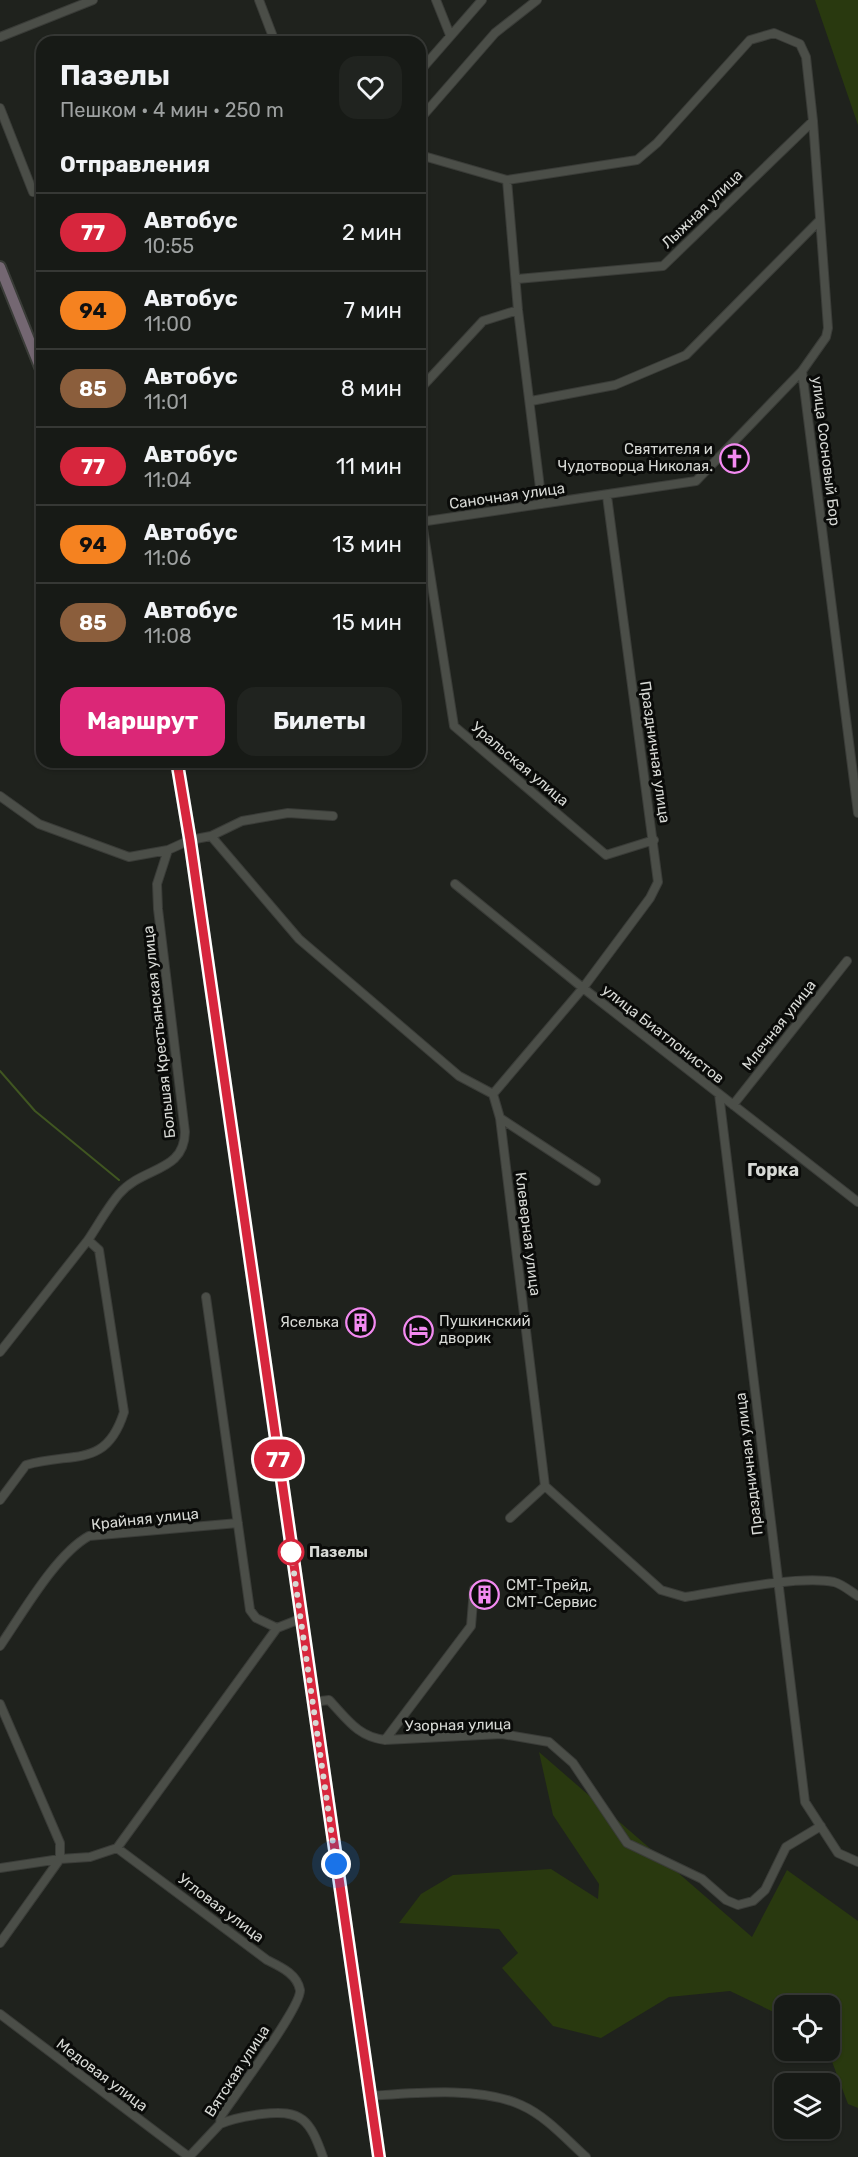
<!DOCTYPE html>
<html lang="ru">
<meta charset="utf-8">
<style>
body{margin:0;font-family:Rubik,sans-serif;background:#20231f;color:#f1f3f6;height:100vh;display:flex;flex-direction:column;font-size:22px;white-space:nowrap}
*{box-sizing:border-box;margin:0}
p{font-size:20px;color:#9ea1a1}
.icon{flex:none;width:33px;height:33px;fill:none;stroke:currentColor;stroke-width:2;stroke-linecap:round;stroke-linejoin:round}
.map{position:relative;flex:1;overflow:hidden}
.drawer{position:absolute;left:36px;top:36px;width:390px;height:732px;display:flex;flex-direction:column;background:#171a16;border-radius:18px;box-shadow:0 2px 4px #0004,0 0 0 2px #363835}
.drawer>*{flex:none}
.badge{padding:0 12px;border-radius:20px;font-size:21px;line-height:39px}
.tools{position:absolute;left:774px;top:1995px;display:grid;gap:12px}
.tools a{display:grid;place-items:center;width:66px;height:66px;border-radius:12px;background:#171a16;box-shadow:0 2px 4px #0004,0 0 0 2px #363835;font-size:30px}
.you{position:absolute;width:30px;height:30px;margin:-15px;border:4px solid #fff;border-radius:50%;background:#1a73e8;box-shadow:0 0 0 9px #1a73e833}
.map>.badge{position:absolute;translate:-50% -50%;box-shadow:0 0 0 3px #fff}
h2{padding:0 24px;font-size:22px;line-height:54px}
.round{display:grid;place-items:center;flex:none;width:63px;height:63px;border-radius:18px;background:#20231f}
.overview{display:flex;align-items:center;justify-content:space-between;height:102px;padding:0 24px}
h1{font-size:28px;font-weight:700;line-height:45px}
.action{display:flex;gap:12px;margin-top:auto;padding:12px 24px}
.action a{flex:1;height:69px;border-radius:18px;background:#db2777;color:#fff;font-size:24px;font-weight:700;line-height:69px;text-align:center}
.action a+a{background:#20231f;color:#f1f3f6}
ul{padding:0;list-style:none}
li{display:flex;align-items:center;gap:18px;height:78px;padding:0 24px;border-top:2px solid #363835}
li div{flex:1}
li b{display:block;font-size:22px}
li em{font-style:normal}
li .badge{min-width:66px;font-weight:700;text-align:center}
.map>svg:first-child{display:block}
.green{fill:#29390f}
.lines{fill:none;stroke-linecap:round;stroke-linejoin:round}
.stream{stroke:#405621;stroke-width:2}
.street-casing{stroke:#3a3c38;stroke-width:10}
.secondary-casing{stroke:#3a3c38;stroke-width:14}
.street{stroke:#4b4e48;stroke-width:8}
.secondary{stroke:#746772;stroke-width:10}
.line-casing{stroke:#fff;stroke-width:14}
.line{stroke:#d7263d;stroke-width:9}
.walk{stroke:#d7d9d5;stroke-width:6;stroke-dasharray:0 10.8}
.stop-dot{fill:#fff;stroke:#d7263d;stroke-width:3}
.labels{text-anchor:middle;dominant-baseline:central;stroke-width:6;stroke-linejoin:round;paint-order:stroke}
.street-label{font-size:15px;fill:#d7d9d5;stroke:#0a0b09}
.poi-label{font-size:15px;fill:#d7d9d5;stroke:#0a0b09;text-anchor:end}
.stop-label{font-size:15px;font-weight:bold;fill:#d7d9d5;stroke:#0a0b09;text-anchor:start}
.quarter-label{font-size:18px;font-weight:bold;fill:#d7d9d5;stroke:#0a0b09}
</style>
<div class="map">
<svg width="858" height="2157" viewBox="0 0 858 2157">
<rect width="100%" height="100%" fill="#1f221d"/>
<path class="green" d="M815 0H858V125Z
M539 1752 752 1937 787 1870 858 1921V2108L848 2104 828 2051 830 2006H784V2017L730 1991 669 1997 601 2038 553 2026 502 1968 518 1953 499 1929 399 1923 421 1894 453 1875 551 1869 598 1899 599 1884 553 1815Z"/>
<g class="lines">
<path class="stream" d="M0 1071 35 1111 119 1180"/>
<defs>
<path id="street" d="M259 0 275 42
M436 0 450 35
M0 37 93 0
M420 71 482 0
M0 108 33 192 42 188
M420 119 495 33 537 0
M420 155 507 180 518 310 542 504
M507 180 637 160 657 143 750 40 774 33 800 44 806 57 813 121 828 328 826 337 802 371 858 813
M517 279 663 266 813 121
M420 389 483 321 518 310
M531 401 615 385 686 355 819 221
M420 522 696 481 802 371
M422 522 454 726 606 855 654 840
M0 796 39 824 129 857 168 850 190 840 211 836 242 821 288 813 333 816
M211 836 299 939 459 1076 493 1094
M455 884 583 988 858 1202
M493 1094 500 1118 545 1486 661 1590 685 1597C723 1591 799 1575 834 1582 842 1584 850 1591 858 1596
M493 1094 583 988 650 898 658 882 607 496
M719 1094 805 1802 838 1853 858 1862
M733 1105 847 961
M500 1118 596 1181
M206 1297 250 1610 256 1618 277 1628
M0 1352 88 1240
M0 1500 26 1465C74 1451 106 1469 124 1412L99 1250 88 1240C98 1225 108 1207 119 1194 143 1166 184 1173 185 1132L158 909 157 884 168 850
M510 1518 545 1486
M0 1646C22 1614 56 1554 89 1536L238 1523
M312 1702 329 1700C347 1719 358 1737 385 1740L502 1734 549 1742 573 1763 627 1843 702 1879 726 1900 738 1905 753 1901 765 1890 786 1847 821 1826
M0 1704 60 1843V1859L0 1868
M385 1740 471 1626 474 1589
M0 1943 60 1859 90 1857 117 1848 277 1628 300 1619
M0 2014 189 2157 220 2124 221 2116C233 2098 302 2006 300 1990 297 1974 281 1967 267 1960L117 1848
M370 2096C414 2093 480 2086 521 2105 546 2116 566 2139 586 2157
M220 2124C233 2118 247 2116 262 2114 302 2109 310 2120 323 2157"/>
<path id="secondary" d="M0 267 42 372
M177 762 190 840 379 2157"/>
</defs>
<use href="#street" class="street-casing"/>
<use href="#secondary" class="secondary-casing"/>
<use href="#street" class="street"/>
<use href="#secondary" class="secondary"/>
</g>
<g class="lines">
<defs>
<path id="line" d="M177 762 190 840 379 2157"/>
</defs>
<use href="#line" class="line-casing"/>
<use href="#line" class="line"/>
<path class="walk" d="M291 1552 336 1864"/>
</g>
<defs>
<symbol id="church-ring" viewBox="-11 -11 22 22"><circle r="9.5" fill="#0a0b09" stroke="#f38af1" stroke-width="1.5"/><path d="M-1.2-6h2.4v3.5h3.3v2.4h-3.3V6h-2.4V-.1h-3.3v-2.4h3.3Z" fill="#f38af1"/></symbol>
<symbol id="building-ring" viewBox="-11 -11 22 22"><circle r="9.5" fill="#0a0b09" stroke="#f38af1" stroke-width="1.5"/><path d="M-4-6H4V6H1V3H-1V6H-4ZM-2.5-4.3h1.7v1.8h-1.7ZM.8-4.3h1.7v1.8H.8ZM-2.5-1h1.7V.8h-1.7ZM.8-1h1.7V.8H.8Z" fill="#f38af1"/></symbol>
<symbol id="hotel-ring" viewBox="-11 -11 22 22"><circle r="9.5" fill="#0a0b09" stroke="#f38af1" stroke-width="1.5"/><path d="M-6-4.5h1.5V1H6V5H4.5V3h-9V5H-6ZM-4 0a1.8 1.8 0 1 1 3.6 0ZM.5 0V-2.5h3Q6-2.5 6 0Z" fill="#f38af1"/></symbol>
</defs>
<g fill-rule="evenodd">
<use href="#church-ring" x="718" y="442" width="33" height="33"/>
<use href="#building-ring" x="344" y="1306" width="33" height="33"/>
<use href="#hotel-ring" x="402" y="1314" width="33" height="33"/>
<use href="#building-ring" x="468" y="1578" width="33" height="33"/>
</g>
<circle class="stop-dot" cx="291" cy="1552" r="12"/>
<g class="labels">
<g class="street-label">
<text transform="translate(702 209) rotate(-44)">Лыжная улица</text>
<text transform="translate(826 451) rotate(83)">улица Сосновый Бор</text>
<text transform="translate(507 496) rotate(-8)">Саночная улица</text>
<text transform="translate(655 752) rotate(82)">Праздничная улица</text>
<text transform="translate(520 764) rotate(40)">Уральская улица</text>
<text transform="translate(779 1025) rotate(-52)">Млечная улица</text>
<text transform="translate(159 1032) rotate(-96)">Большая Крестьянская улица</text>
<text transform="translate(663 1034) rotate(38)">улица Биатлонистов</text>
<text transform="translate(528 1234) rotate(83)">Клеверная улица</text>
<text transform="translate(749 1464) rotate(-97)">Праздничная улица</text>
<text transform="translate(145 1519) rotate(-6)">Крайняя улица</text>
<text transform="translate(458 1725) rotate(-1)">Узорная улица</text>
<text transform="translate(221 1908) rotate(37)">Угловая улица</text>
<text transform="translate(237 2071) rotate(-57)">Вятская улица</text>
<text transform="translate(102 2075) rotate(37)">Медовая улица</text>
</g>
<g class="poi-label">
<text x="713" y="449">Святителя и<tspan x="713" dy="17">Чудотворца Николая.</tspan></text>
<text x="439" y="1321" text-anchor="start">Пушкинский<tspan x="439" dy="17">дворик</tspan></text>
<text x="339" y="1322">Яселька</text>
<text x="506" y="1585" text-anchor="start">СМТ-Трейд,<tspan x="506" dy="17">СМТ-Сервис</tspan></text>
</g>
<g class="stop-label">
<text x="309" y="1552">Пазелы</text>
</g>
<g class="quarter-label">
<text x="773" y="1170">Горка</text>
</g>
</g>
</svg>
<div class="tools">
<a><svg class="icon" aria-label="locate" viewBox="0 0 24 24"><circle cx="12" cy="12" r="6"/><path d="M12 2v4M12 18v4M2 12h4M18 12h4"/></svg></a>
<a><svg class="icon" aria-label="layers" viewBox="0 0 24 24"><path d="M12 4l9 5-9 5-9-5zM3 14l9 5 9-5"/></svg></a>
</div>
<div class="you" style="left:336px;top:1864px"></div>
<b class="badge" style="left:278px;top:1459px;background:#d7263d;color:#fff">77</b>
<section class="drawer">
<div class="overview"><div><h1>Пазелы</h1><p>Пешком · 4 мин · 250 m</p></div><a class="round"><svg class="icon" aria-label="heart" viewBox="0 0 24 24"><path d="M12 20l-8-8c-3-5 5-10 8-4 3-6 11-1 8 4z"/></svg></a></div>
<h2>Отправления</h2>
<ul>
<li><span class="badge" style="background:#d7263d;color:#fff">77</span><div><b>Автобус</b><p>10:55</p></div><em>2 мин</em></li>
<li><span class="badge" style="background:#f58220;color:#111">94</span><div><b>Автобус</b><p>11:00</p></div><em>7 мин</em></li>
<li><span class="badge" style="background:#8b5e3c;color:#fff">85</span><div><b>Автобус</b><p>11:01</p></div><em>8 мин</em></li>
<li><span class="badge" style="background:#d7263d;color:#fff">77</span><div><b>Автобус</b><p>11:04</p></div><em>11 мин</em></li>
<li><span class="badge" style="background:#f58220;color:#111">94</span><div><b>Автобус</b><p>11:06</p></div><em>13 мин</em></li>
<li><span class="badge" style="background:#8b5e3c;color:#fff">85</span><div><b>Автобус</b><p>11:08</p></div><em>15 мин</em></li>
</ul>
<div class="action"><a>Маршрут</a><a>Билеты</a></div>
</section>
</div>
